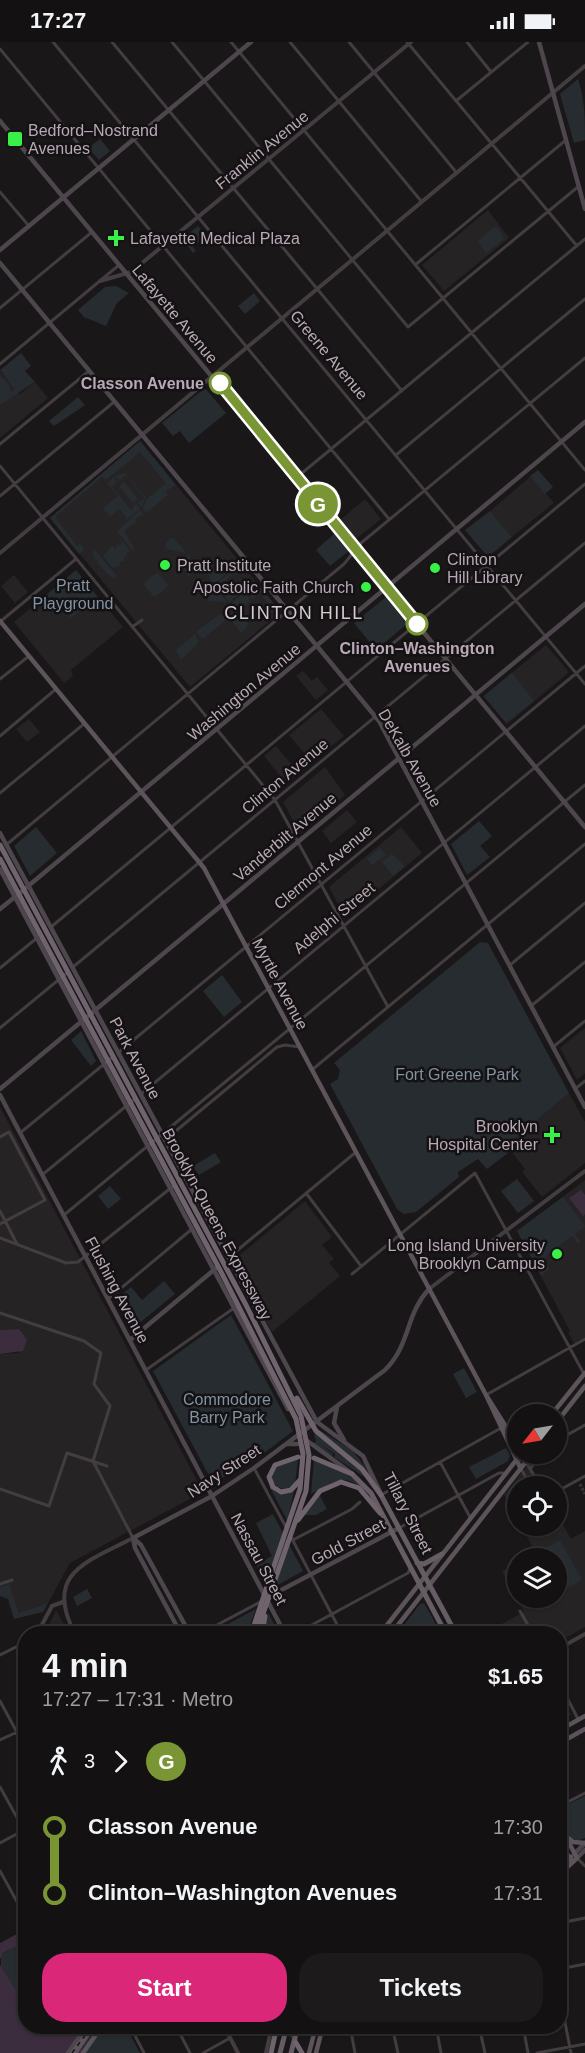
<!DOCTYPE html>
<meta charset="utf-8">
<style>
body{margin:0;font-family:Arial,sans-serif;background:#1c1a1b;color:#f1f3f6;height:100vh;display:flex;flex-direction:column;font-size:22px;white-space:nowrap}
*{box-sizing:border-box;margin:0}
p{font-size:20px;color:#9d9d9f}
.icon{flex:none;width:33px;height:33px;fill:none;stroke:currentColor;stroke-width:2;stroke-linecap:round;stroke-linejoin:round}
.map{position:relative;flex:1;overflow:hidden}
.side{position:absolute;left:18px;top:1584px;width:549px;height:408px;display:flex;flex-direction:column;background:#131112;border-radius:24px;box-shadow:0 2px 4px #0004,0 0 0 2px #323132}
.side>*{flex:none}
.badge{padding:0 12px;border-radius:20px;font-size:21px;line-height:39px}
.needle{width:39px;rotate:239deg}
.tools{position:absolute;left:507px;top:1362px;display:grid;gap:12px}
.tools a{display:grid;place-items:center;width:60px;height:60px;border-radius:50%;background:#131112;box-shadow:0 2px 4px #0004,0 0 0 2px #323132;font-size:30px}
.map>.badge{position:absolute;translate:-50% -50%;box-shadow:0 0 0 3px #fff}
.legs{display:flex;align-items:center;gap:9px;height:66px;padding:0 24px;font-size:20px}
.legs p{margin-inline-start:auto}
.summary{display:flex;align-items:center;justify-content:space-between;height:102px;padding:0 24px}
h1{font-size:33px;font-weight:600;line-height:45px}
.primary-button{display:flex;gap:12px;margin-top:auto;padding:12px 24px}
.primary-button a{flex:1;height:69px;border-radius:24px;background:#db2777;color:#fff;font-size:24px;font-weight:600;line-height:69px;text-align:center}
.primary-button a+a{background:#1c1a1b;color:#f1f3f6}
ul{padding:0 24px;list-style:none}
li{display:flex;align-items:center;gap:21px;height:66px;font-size:22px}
li i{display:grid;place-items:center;width:9px;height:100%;margin:0 8px;background:currentColor}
li i::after{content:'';width:15px;height:15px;margin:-8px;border:4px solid;border-radius:50%;background:#131112}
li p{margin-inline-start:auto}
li:first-child i{background:linear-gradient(#0000 50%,currentColor 0)}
li:last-child i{background:linear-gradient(currentColor 50%,#0000 0)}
.status{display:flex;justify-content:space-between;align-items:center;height:42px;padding:0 30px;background:#131112;direction:ltr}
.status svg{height:16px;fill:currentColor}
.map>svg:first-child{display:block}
.built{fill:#262325}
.green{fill:#272c31}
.water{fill:#3b2d3d}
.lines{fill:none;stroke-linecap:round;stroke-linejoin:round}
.minor-tunnel{stroke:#393438;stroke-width:3;stroke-dasharray:3 1.5;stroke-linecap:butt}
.motorway-tunnel{stroke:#393438;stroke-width:5;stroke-dasharray:5 2.5;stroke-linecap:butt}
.minor{stroke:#433d42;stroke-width:3}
.tertiary{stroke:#433d42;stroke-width:4}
.secondary{stroke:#4e464d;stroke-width:4.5}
.primary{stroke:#5d545b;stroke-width:4.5}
.trunk{stroke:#665c64;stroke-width:5}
.motorway{stroke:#6f646d;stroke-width:5}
.rail-casing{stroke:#5d545c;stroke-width:4}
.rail{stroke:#141213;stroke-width:1.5;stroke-dasharray:4.5;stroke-linecap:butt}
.line-1-casing{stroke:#fff;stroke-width:14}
.line-1{stroke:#799534;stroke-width:9}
.poi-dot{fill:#38f047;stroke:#141213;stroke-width:2}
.stop-1-dot{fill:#fff;stroke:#799534;stroke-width:3}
.labels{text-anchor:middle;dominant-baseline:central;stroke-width:5;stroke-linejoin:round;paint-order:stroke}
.poi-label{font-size:16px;fill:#b9a9b7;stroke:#141213;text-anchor:start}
.street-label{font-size:16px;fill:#b9a9b7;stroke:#141213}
.stop-label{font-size:16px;font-weight:bold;fill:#b9a9b7;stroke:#141213;text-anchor:end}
.park-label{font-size:16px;fill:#8193a4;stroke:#141213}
.neighbourhood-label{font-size:18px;letter-spacing:1.5px;fill:#d5cad3;stroke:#141213}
</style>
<div class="status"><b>17:27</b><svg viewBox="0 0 49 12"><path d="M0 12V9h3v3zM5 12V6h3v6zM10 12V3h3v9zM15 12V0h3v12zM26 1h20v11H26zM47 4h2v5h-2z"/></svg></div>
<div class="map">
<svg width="585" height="2011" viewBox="0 0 585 2011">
<rect width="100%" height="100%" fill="#191718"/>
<path class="built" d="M488 168 509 196 444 249 422 223Z
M0 329 17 350 20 352 35 340 48 356 0 396Z
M140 399 281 570 190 645 50 476Z
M531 434 554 461 512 495 490 469Z
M365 457 381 477 356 497 340 478Z
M14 533 28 550 15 561 1 544Z
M50 550 97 554 123 585 71 628 73 634 64 641 14 580Z
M546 603 569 630 507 682 483 654Z
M303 629 312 639 317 635 328 648 316 658 296 634Z
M321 667 344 694 312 720 289 693Z
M29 677 40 690 27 700 16 687Z
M276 704 297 729 285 740 264 714Z
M325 725 345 753 299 790 283 760Z
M347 768 357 780 331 801 322 789Z
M401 785 422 811 345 875 329 845Z
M585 986V1031L577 1038 560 1006Z
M569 1051 585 1080V1121L542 1155 522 1130 525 1127 511 1109 508 1111 504 1106Z
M0 1065 203 1450 70 1521 48 1561 19 1571 9 1543 0 1545V1312L19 1311V1287L0 1288Z
M585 1138V1295L574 1301 568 1291 570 1289 517 1189Z
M305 1159 332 1195 322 1203 334 1217 329 1221 340 1234 272 1290 234 1218Z
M529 1421 542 1444H518L517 1477 504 1453Z
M557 1472 571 1497 585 1489V1585L560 1599V1592L536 1591 534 1588 527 1591 490 1592 496 1589 494 1586 524 1570 502 1529 517 1521 518 1556H556V1516H526L536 1511 521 1484H556Z
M56 1568 69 1591H45Z
M560 1652 571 1673 560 1679Z"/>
<path class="green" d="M578 37C585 59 585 75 585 98L574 101 560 52Z
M100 97 110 109 99 118 88 106Z
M198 184 206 194 193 205 196 209 193 211 182 197Z
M494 185 498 186 504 197 486 211 478 199Z
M116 244 129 251 117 261 106 284 84 275 78 268 105 245Z
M254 251 260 259 245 272 238 264Z
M21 311 31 324 25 329 35 340 0 363V334L8 341 11 350 15 348 0 328Z
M205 346 226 371 189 401 180 389 173 394 162 381Z
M78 355 85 363 54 384 49 379Z
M140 399 176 443 166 449 168 453 146 471 143 466 147 457 166 441 140 410 106 438 102 435 55 475 77 504 81 502 84 508 79 512 50 476Z
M538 428 553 445 545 452 530 434Z
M125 431 146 456 141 465 138 460 145 457 126 433 120 438 117 435 114 437 117 440 112 445 131 468 136 462 140 467 125 479 126 475 119 467 110 475 103 466 118 454 107 441 117 433Z
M124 440 138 457 133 461 119 444Z
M140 468 144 473 135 476 136 480 124 489 135 507 133 509 117 489Z
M490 469 512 495 488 515 465 488Z
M335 491 349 509 330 524 316 508Z
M171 496H174L186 511 166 507 165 502Z
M120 497 133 512 128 509 126 512 129 515 124 514V519H120V523L113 526 103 514 112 504 115 507 117 505 116 500 119 504 122 502Z
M95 508 117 534 113 537 97 521 98 518 93 517 95 514 92 511Z
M188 513 198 527 189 534 181 524Z
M227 519 224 525 226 532 214 542 205 528 214 521 212 525 215 529Z
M228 522 238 534 233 532 223 541 232 552 237 549 239 551 229 560 215 543 227 533 226 526Z
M76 528 102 560 93 558 71 576 53 554 49 556 46 553Z
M157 530 168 543 162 550 154 555 143 542Z
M258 542 279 568 280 569 258 574 251 570 253 561 259 567 262 565 267 569 271 565 259 550 252 558 249 547Z
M213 544 227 560 209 559 206 554Z
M247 548 250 560 236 568 231 562Z
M386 555 407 582 376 608 354 581Z
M220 572 228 576 203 597 196 590Z
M238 573 246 574 249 577 247 585 241 591 230 577Z
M195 592 199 600 181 618 176 608Z
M512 631 534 659 506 681 484 654Z
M479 779 492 794 480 804 490 815 467 833 451 802Z
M36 785 57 811 30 834 14 804Z
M380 806 386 813 372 823 367 817Z
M392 812 405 824 393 834 382 820Z
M480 900 488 901 569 1051 505 1105 508 1111 487 1127 478 1117 458 1130 459 1135 416 1170 404 1172 397 1167 330 1042 338 1037 340 1028 334 1021Z
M222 933 242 960 224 975 203 949Z
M81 989 96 1019 91 1024 71 998Z
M215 1111 221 1120 199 1133 193 1124Z
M517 1137 534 1159 518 1171 501 1149Z
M110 1144 121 1157 108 1167 98 1154Z
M563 1155 585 1184 575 1192 581 1200 578 1202 572 1194 549 1211 544 1220 550 1227 541 1234 517 1189Z
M164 1239 175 1252 132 1287 116 1257 131 1245 142 1258Z
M231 1273 293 1389 255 1418 213 1441 153 1329Z
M464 1326 477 1350 466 1356 453 1332Z
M321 1389 353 1409 366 1426 341 1409 339 1412 357 1424 366 1436 334 1415 335 1412 319 1401 333 1412 332 1414 313 1402 316 1399 314 1393Z
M506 1406 510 1413 508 1419 476 1437 469 1425Z
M298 1417 295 1442C285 1450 276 1448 271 1435L277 1424Z
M314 1417C336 1426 357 1434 370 1455 345 1428 339 1438 311 1452Z
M269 1444 278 1451 294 1450 287 1478Z
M322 1450 320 1454 327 1467 316 1473H303Z
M273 1472 303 1529 269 1548 256 1523 272 1514 256 1481Z
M560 1498 582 1538 557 1552 556 1516H532L531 1514Z
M9 1542 19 1571 48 1561 43 1570 14 1577 8 1557 0 1554V1545Z
M87 1547 92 1556 77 1564 73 1555Z
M424 1561 441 1591H402L401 1587 420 1562Z
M256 1567 247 1591 229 1583 209 1592Z
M268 1571 279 1591 264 1592Z
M585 1754V1796L577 1799C566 1795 560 1778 560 1766Z
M25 1887V1899L18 1903 25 1918V1962L1 1927V1913L12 1906 18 1895 17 1892Z
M76 1985H126L140 2011H83Z"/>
<path class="water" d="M581 1148 585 1153V1172L583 1174 569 1156Z
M19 1287 27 1298 23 1309 0 1312V1288Z
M17 1892 22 1901 3 1911 0 1917V1901Z
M0 1923 20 1955 25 1954 26 1984 76 1985 83 2011H0Z"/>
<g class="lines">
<path class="minor-tunnel" d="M580 1442 585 1452"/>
<path class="motorway-tunnel" d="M287 1984 296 2000"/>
<path class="minor" d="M53 0 585 642
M112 0 402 349
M172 0 408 285 579 144
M231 0 585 428
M290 0 421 159
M349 0 456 130
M407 0 577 204
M467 0 491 30
M0 7 389 477
M456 59 528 0
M0 150 29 184
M415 223 566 98
M0 266 92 190
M0 322 119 223
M0 402 89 329
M396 413 585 257
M0 424 275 758 388 965
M296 436 585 197
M0 454 114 360
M1 579 76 517
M132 585 142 578
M0 637 29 614
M0 694 56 647
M0 751 85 681
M6 803 344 522 361 501 585 316
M51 885 585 442
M510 923 585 861
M73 925 585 501
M0 926 37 896
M531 964 585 920
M0 986 68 930
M553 1005 585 979
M119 1010 585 624
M313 1027 585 802
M575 1047 585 1039
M141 1052 585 684
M20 1091 114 1014
M0 1095 9 1090 45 1158 0 1182
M165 1098 277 1005 285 1003 300 1005
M42 1133 136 1056
M306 1151 361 1224
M0 1169 17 1202
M64 1173 585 743
M0 1196 66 1221 78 1220 172 1145
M228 1216 356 1110
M352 1232 475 1131 584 1332
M108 1257 192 1187
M0 1271 84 1299 101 1311 94 1342 110 1364 93 1419 133 1496
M146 1328 234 1266
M486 1353 585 1297
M556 1399 585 1383
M440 1420 470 1475
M526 1420 540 1444
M254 1426 287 1487
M521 1427 531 1444
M530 1427 542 1412
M0 1447 49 1464 67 1411 107 1424
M556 1450 585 1434
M381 1453 501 1386
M399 1486 499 1431H506
M291 1495 342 1592
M293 1498 352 1467 360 1460
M0 1542 12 1538
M520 1569 533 1592
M200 1592 262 1559
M295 1592 408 1531 410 1527
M0 1613 18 1604
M560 1642 578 1677
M0 1659 26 1707
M0 1698 26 1686
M0 1745 26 1792
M560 1764 585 1751
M0 1801 26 1787
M577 1816 585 1824
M0 1829 26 1876
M560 1881 585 1876
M560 1927 585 1922
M560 1955 571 2011
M130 1984 144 2011
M176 1984 190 2011
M350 1984 355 2011
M392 1984 398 2011
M436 1984 441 2011
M479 1984 485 2011
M523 1984 528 2011
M133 1991 145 1984
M203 2011 230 1996
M537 2011 585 2002"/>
<path class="tertiary" d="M100 239 131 230 411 0
M0 511 585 24
M429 1247 585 1129
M37 1592 52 1564 63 1560
M75 1592C43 1531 87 1520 133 1496
M26 1600 18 1604 26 1618
M560 1606 585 1592
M224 1984 238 2011
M266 2011 272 1984"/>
<path class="secondary" d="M539 0 585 167
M0 79 585 785
M0 208 251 0
M0 221 379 679 585 1065
M0 791 317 1380 363 1414 380 1450
M0 827 288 1367
M27 845 585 380
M0 867 21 850
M0 1047 585 562
M0 1053 285 1592
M130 1298 215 1227
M337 1365 334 1381 344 1398
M306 1398 350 1430
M286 1402H297
M133 1496 212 1454 254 1426 385 1328C411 1302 405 1273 429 1247
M133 1496 141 1503 190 1592
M133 1496 135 1506 181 1592
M268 1555 399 1486
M574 1812 585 1801
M577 1816 585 1808
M68 2011 87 1984"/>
<path class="primary" d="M0 579 204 826 486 1353 520 1425
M486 1353 518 1404
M552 1372 585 1331
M556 1381 585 1344
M380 1592 521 1412
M391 1592 532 1412
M560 1688 585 1674
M560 1701 585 1687
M560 1784 577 1816 560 1832
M566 1794 573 1800 585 1801
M560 1800 572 1820
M560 1826 571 1815
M75 2011 94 1984
M83 2011 102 1984
M309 2011 316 1984
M316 2011 323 1984"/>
<path class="trunk" d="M352 1432 371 1451 446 1592
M381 1453 456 1592
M417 1521 424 1522 442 1512
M280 2011 287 1984
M291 2011 298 1984"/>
<path class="motorway" d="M0 803 246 1263 301 1374 309 1413 306 1449 256 1592
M0 817 219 1226 296 1377 303 1412 300 1447 251 1592
M297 1356 316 1389 362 1427 381 1453
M298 1415 275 1423 269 1435 273 1445 281 1450 291 1448 300 1438
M314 1416 352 1432
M298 1478 320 1449 341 1440 359 1446 380 1471
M217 1592 227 1586 240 1592
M262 1592 265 1574
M296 2001 302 2011
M271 2011 277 1984"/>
<defs>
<path id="rail" d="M72 2011 92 1984"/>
</defs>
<use href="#rail" class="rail-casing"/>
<use href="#rail" class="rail"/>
</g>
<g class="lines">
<defs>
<path id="line-1" d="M220 341 417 582"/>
</defs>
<use href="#line-1" class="line-1-casing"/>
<use href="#line-1" class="line-1"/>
</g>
<g class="poi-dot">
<rect x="7" y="89" width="16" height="16" rx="3"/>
<path d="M113 187h6v6h6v6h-6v6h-6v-6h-6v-6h6z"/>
<circle cx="165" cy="523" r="6"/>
<circle cx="435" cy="526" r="6"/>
<circle cx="366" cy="545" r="6"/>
<path d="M549 1084h6v6h6v6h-6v6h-6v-6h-6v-6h6z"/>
<circle cx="557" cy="1212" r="6"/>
</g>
<g class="stop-1-dot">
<circle cx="220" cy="341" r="10"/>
<circle cx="417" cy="582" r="10"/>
</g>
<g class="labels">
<g class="poi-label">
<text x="28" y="88">Bedford–Nostrand<tspan x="28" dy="18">Avenues</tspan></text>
<text x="130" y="196">Lafayette Medical Plaza</text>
<text x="447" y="517">Clinton<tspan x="447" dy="18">Hill Library</tspan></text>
<text x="177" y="523">Pratt Institute</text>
<text x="354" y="545" text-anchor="end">Apostolic Faith Church</text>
<text x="538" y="1084" text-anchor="end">Brooklyn<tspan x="538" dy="18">Hospital Center</tspan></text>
<text x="545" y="1203" text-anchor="end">Long Island University<tspan x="545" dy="18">Brooklyn Campus</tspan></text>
</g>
<g class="street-label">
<text transform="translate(262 108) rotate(-39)">Franklin Avenue</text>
<text transform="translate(175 272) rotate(50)">Lafayette Avenue</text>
<text transform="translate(329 313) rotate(50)">Greene Avenue</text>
<text transform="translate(244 650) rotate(-40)">Washington Avenue</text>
<text transform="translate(410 716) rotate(60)">DeKalb Avenue</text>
<text transform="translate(285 734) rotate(-40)">Clinton Avenue</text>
<text transform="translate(285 795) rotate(-40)">Vanderbilt Avenue</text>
<text transform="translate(323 825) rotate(-40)">Clermont Avenue</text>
<text transform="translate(334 876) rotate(-40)">Adelphi Street</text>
<text transform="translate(280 942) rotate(62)">Myrtle Avenue</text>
<text transform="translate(135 1016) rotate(62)">Park Avenue</text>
<text transform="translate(217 1182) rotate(62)">Brooklyn-Queens Expressway</text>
<text transform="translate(117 1248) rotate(62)">Flushing Avenue</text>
<text transform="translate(224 1429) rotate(-33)">Navy Street</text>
<text transform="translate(408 1471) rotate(63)">Tillary Street</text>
<text transform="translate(348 1500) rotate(-28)">Gold Street</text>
<text transform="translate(259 1517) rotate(62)">Nassau Street</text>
</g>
<g class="stop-label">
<text x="204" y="341">Classon Avenue</text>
<text x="417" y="606" text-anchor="middle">Clinton–Washington<tspan x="417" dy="18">Avenues</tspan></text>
</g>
<g class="park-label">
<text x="73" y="543">Pratt<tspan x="73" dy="18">Playground</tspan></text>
<text x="457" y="1032">Fort Greene Park</text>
<text x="227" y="1357">Commodore<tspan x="227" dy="18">Barry Park</tspan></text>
</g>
<g class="neighbourhood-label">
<text x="294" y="571">CLINTON HILL</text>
</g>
</g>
</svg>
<div class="tools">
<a><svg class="needle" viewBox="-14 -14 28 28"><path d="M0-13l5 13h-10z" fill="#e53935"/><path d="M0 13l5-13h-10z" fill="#9d9d9f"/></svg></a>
<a><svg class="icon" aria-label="locate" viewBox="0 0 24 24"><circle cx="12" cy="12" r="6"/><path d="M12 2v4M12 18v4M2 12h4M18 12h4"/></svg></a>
<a><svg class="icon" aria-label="layers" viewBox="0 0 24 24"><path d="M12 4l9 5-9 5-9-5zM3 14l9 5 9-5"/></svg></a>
</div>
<b class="badge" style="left:318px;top:462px;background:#799534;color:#fff">G</b>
<section class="side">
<div class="summary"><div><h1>4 min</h1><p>17:27 – 17:31 · Metro</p></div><b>$1.65</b></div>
<div class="legs"><svg class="icon" aria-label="walk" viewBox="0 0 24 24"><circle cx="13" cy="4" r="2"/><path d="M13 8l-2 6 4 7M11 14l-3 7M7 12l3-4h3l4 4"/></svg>3<svg class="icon" aria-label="forward" viewBox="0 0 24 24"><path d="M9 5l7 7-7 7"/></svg><b class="badge" style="background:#799534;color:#fff">G</b></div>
<ul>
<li><i style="color:#799534"></i><b>Classon Avenue</b><p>17:30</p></li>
<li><i style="color:#799534"></i><b>Clinton–Washington Avenues</b><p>17:31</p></li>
</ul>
<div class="primary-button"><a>Start</a><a>Tickets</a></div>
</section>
</div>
